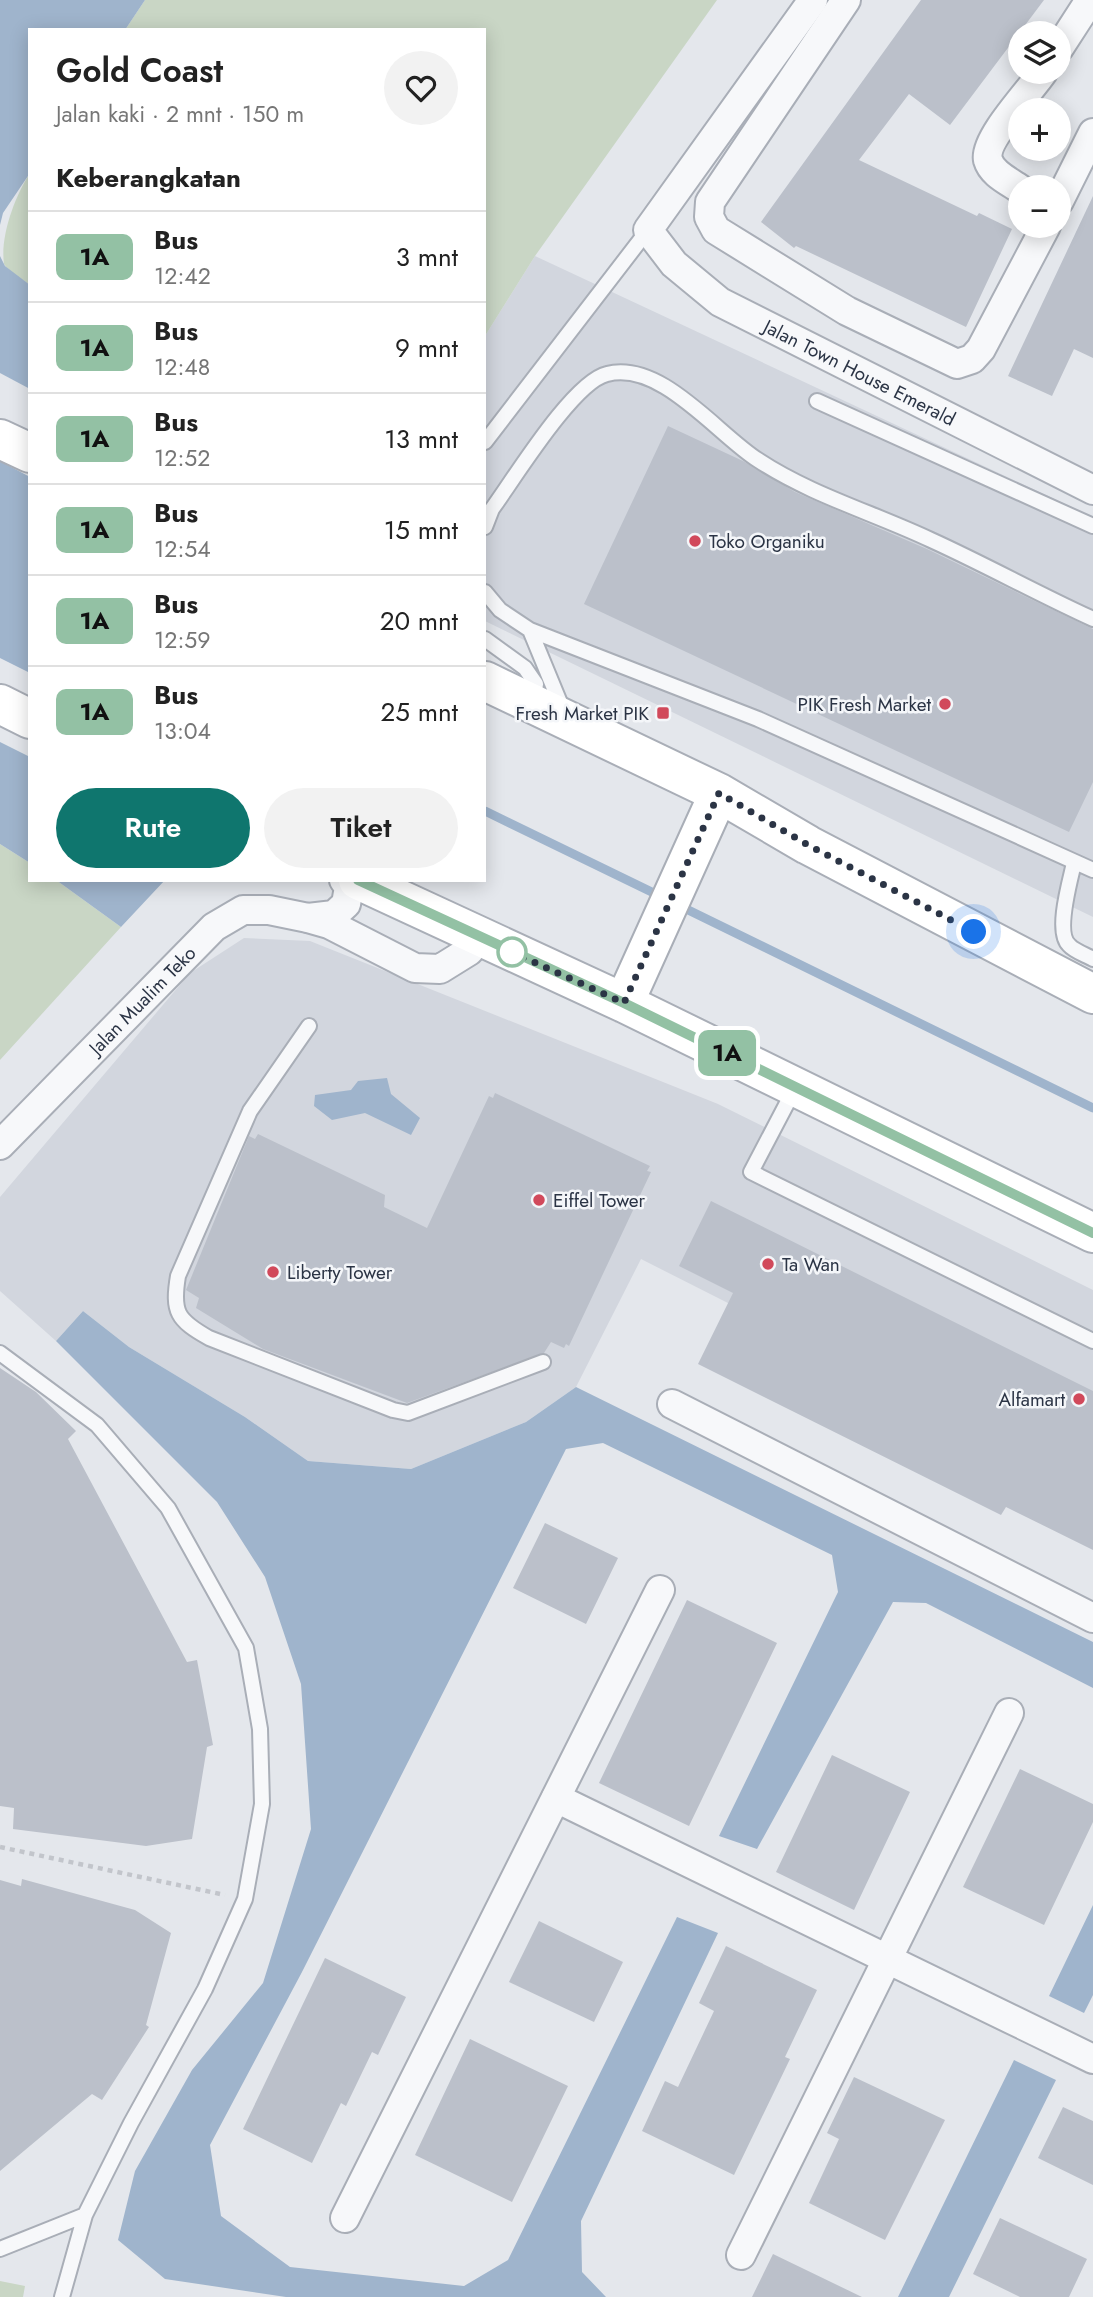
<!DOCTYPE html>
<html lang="id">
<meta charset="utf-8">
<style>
body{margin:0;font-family:Jost,sans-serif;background:#f2f2f2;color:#222;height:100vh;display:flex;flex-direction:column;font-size:26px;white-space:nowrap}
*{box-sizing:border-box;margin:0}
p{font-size:23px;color:#767676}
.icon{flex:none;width:38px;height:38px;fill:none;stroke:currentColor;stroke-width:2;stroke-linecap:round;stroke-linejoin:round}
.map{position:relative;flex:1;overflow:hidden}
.drawer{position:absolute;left:28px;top:28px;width:458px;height:854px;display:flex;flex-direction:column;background:#fff;border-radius:0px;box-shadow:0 4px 18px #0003}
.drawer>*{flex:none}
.badge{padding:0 14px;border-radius:10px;font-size:24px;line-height:46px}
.controls{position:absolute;left:1008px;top:21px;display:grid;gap:14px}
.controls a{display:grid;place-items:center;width:63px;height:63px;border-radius:50%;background:#fff;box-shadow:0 4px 18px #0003;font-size:35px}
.you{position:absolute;width:35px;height:35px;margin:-18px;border:5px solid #fff;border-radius:50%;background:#1a73e8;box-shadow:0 0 0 10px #1a73e833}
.map>.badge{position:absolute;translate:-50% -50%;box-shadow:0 0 0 4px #fff}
h2{padding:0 28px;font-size:26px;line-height:63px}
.round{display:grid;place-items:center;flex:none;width:74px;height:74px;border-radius:37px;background:#f2f2f2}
.summary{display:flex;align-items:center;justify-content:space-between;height:119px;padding:0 28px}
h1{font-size:33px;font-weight:600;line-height:52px}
.action{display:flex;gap:14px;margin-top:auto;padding:14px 28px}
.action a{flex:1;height:80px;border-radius:42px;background:#0f766e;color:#fff;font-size:28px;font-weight:600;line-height:80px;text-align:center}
.action a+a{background:#f2f2f2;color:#222}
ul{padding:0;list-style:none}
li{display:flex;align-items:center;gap:21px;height:91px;padding:0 28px;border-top:2px solid #e0e0e0}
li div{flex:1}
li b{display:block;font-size:26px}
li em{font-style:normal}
li .badge{min-width:77px;font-weight:700;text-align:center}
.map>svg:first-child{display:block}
.built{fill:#d2d6de}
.green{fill:#c9d6c5}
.water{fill:#9fb4cc}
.pier{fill:#e4e7ec}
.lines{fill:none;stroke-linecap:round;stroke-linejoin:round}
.stream{stroke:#9fb4cc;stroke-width:9}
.building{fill:#bbc0ca}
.lane-casing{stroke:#a9aeb7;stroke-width:18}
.street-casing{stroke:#a9aeb7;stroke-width:32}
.secondary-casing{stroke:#a9aeb7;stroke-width:42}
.path{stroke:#c2c5cb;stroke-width:4.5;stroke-dasharray:5 5;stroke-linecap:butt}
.lane{stroke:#f7f8fa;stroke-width:14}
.street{stroke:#f7f8fa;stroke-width:28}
.secondary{stroke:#fff;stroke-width:38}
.line-casing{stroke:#fff;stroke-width:16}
.line{stroke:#93c1a4;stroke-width:10}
.walk{stroke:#2b3445;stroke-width:7;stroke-dasharray:0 12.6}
.poi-dot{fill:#d1495b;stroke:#f4f6f9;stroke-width:2.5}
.stop-dot{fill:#fff;stroke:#93c1a4;stroke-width:3.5}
.labels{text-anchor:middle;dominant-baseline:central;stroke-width:5;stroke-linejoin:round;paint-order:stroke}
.street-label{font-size:19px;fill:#2b3445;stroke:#f4f6f9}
.poi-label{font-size:19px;fill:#2b3445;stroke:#f4f6f9;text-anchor:start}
</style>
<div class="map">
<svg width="1093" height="2297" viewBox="0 0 1093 2297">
<rect width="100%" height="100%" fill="#e4e7ec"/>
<path class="built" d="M535 256 1093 517V917L485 621V336Z
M244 938 310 941 718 1104 1093 1290V1488L641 1259 576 1387 526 1422 411 1469 308 1461 245 1417 129 1347 83 1311 56 1341 0 1291V1197L190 973Z"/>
<path class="green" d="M145 0H717L535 256 485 336V30H125Z
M30 173V285C22 279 9 272 4 264 0 236 15 196 30 173Z
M0 844 30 863V880H56L121 927 0 1060Z
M0 2281 25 2286 23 2297H0Z"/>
<path class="water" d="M0 0H145L125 30H30V173L3 213 0 225Z
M0 256 5 266 30 285V863L0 844Z
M56 880H165L121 927Z
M387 1078 391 1094 420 1118 411 1135 365 1113 332 1120 314 1106 315 1095 351 1090 358 1081Z
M83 1311 129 1347 245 1417 308 1461 411 1469 526 1422 576 1387 1093 1642V1688L926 1603 893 1602 757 1849 719 1836 838 1592 832 1555 603 1443 566 1449 302 1972 210 2145 221 2216 290 2267 464 2286 508 2260 677 1917 718 1933 581 2221 582 2272 606 2297H286L165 2279 118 2240 135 2171 192 2070 263 1983 311 1829 301 1684 265 1577 217 1502 56 1341Z
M1093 1905V1995L1084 2013 1049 1996Z
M1014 2060 1056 2080 949 2297H898Z"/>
<path class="pier" d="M0 373 30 389V477L0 461Z
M0 658 30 673V757L0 742Z"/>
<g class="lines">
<path class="stream" d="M485 811 662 897
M678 905 1093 1108"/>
</g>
<path class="building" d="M921 0H1044L950 125 909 94 859 160 977 216 979 213 1012 229 966 327 796 246 794 248 761 222Z
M1093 196V358L1074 349 1052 396 1008 376Z
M668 426 743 461 795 492 927 549 1093 629V782L1069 832 584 604Z
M495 1093 650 1166 647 1171 651 1172 569 1346 566 1344 564 1348 551 1342 544 1353 407 1403 263 1349 196 1308 199 1298 186 1290 249 1136 255 1139 258 1134 385 1195 384 1207 427 1228 489 1096 493 1098Z
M711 1201 1093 1391V1550L1006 1507 1001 1515 698 1364 733 1293 679 1266Z
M0 1368 36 1392 76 1431 68 1439 187 1662 197 1660 213 1745 207 1747 192 1839 146 1846 13 1829 14 1808 0 1806Z
M545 1523 618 1558 586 1624 513 1588Z
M687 1600 777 1643 689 1826 599 1783Z
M832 1755 910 1792 854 1910 776 1872Z
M1020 1769 1093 1804V1822L1044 1925 963 1887Z
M22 1879 135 1910 171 1933 146 2025 149 2027 102 2100 92 2094 0 2171V1880L21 1886Z
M539 1921 623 1962 594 2022 509 1982Z
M726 1946 817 1990 785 2057 790 2059 734 2175 642 2131 665 2081 678 2087 714 2011 699 2003Z
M325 1958 406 1997 378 2055 372 2052 346 2106 341 2103 312 2163 243 2129Z
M470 2039 568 2086 512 2202 415 2155Z
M854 2077 945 2120 885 2240 809 2203 839 2139 827 2133Z
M1063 2107 1093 2121V2185L1038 2158Z
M1000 2218 1087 2259 1069 2297H1020L973 2274Z
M773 2254 862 2297H752Z"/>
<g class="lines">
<defs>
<path id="lane" d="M817 401 1093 526
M485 442 648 230
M485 527 492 509C514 479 573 382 607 374 661 360 717 434 758 460 811 495 874 513 931 540 986 565 1038 594 1093 619
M485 592 500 610 530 630 758 719 1093 870
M530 630 563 710
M485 639 525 668 536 684 533 701
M1074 863C1070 881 1055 932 1069 945 1074 951 1086 955 1093 959
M309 1026 250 1111 178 1276C172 1312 177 1320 209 1338L393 1410 408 1413 543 1362
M795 1088 751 1172 1093 1341
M0 1353 97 1425 168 1508 246 1648 260 1729 262 1804 245 1899 205 1989 131 2123 85 2215 62 2297
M0 2249 85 2215"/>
<g id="street">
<path id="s1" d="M813 0 648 230 674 264 720 302 1093 490"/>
<path d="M846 0 710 202 709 217 716 230 847 311 957 364 972 359 981 349 1046 226"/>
<path d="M1059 48 1090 0"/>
<path d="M1020 189C1009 181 992 174 988 160 983 140 1031 90 1043 72"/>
<path d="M1059 201 1093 133"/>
<path d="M308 918 334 915 346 904 349 887 344 880"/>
<path id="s2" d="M0 1145 214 927 243 910H269L308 918 329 924 415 968 440 969 469 951 479 938"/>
<path d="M672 1404 1093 1618"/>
<path d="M556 1798 1093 2059"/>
<path d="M345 2218 660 1590"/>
<path d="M741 2255 1009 1713"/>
</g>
<path id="secondary" d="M0 439 30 453
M485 681 719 793 808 845 1093 994
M0 704 30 719
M358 880 624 1003 1093 1233
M624 1003 719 793"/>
</defs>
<use href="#lane" class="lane-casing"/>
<use href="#street" class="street-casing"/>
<use href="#secondary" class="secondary-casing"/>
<path class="path" d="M0 1847 225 1895"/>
<use href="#lane" class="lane"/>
<use href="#street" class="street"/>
<use href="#secondary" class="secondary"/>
</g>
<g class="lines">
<defs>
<path id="line" d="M358 880 624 1003 1093 1233"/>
</defs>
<use href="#line" class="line-casing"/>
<use href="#line" class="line"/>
<path class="walk" d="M512 952 624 1003 719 793 808 845 974 932"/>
</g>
<g class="poi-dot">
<circle cx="695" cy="541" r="7"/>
<circle cx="945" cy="704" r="7"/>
<rect x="656" y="706" width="14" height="14" rx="3.5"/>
<circle cx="539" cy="1200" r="7"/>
<circle cx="768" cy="1264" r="7"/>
<circle cx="273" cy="1272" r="7"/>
<circle cx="1079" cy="1399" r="7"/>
</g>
<circle class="stop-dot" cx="512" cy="952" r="14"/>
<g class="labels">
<g class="street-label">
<text stroke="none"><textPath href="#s1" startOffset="542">Jalan Town House Emerald</textPath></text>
<text stroke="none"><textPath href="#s2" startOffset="203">Jalan Mualim Teko</textPath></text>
</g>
<g class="poi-label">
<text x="709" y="541">Toko Organiku</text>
<text x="931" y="704" text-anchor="end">PIK Fresh Market</text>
<text x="649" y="713" text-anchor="end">Fresh Market PIK</text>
<text x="553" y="1200">Eiffel Tower</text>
<text x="782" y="1264">Ta Wan</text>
<text x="287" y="1272">Liberty Tower</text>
<text x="1065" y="1399" text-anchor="end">Alfamart</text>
</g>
</g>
</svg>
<div class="controls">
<a><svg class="icon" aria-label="layers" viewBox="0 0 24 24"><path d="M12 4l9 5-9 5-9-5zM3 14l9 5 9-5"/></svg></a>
<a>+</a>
<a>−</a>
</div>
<div class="you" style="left:974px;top:932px"></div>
<b class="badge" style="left:727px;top:1053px;background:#93c1a4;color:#111">1A</b>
<section class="drawer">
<div class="summary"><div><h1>Gold Coast</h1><p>Jalan kaki · 2 mnt · 150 m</p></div><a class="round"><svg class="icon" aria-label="heart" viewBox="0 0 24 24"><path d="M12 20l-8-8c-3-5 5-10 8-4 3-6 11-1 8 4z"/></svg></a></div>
<h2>Keberangkatan</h2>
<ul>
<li><span class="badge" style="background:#93c1a4;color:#111">1A</span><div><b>Bus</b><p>12:42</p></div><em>3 mnt</em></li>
<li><span class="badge" style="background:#93c1a4;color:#111">1A</span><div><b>Bus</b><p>12:48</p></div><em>9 mnt</em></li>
<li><span class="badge" style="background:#93c1a4;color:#111">1A</span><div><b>Bus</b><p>12:52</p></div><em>13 mnt</em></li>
<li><span class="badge" style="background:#93c1a4;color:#111">1A</span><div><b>Bus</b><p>12:54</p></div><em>15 mnt</em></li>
<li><span class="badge" style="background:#93c1a4;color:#111">1A</span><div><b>Bus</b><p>12:59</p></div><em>20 mnt</em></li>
<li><span class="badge" style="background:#93c1a4;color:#111">1A</span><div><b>Bus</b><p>13:04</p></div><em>25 mnt</em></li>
</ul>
<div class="action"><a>Rute</a><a>Tiket</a></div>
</section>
</div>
